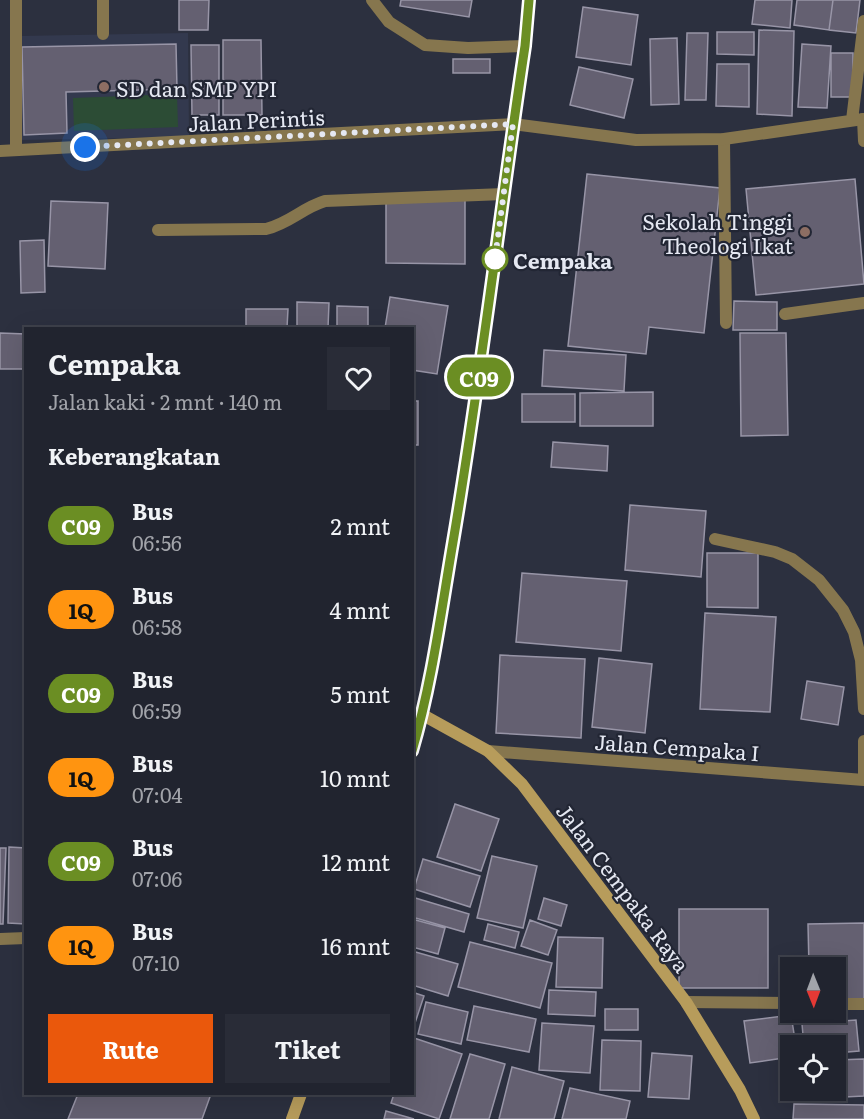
<!DOCTYPE html>
<html lang="id">
<meta charset="utf-8">
<style>
body{margin:0;font-family:Literata,serif;background:#292c37;color:#f1f3f6;height:100vh;display:flex;flex-direction:column;font-size:22px;white-space:nowrap}
*{box-sizing:border-box;margin:0}
p{font-size:20px;color:#a2a4aa}
.icon{flex:none;width:33px;height:33px;fill:none;stroke:currentColor;stroke-width:2;stroke-linecap:round;stroke-linejoin:round}
.map{position:relative;flex:1;overflow:hidden}
.panel{position:absolute;left:24px;top:327px;width:390px;height:768px;display:flex;flex-direction:column;background:#21242f;border-radius:0px;box-shadow:0 6px 24px #0002,0 0 0 2px #3e414b}
.panel>*{flex:none}
.badge{padding:0 12px;border-radius:20px;font-size:21px;line-height:39px}
.needle{width:39px;rotate:179deg}
.controls{position:absolute;left:780px;top:957px;display:grid;gap:12px}
.controls a{display:grid;place-items:center;width:66px;height:66px;border-radius:0px;background:#21242f;box-shadow:0 6px 24px #0002,0 0 0 2px #3e414b;font-size:30px}
.you{position:absolute;width:30px;height:30px;margin:-15px;border:4px solid #fff;border-radius:50%;background:#1a73e8;box-shadow:0 0 0 9px #1a73e833}
.map>.badge{position:absolute;translate:-50% -50%;box-shadow:0 0 0 3px #fff}
h2{padding:0 24px;font-size:22px;line-height:54px}
.round{display:grid;place-items:center;flex:none;width:63px;height:63px;border-radius:0px;background:#292c37}
.overview{display:flex;align-items:center;justify-content:space-between;height:102px;padding:0 24px}
h1{font-size:28px;font-weight:700;line-height:45px}
.primary-button{display:flex;gap:12px;margin-top:auto;padding:12px 24px}
.primary-button a{flex:1;height:69px;border-radius:0px;background:#ea580c;color:#fff;font-size:24px;font-weight:700;line-height:69px;text-align:center}
.primary-button a+a{background:#292c37;color:#f1f3f6}
ul{padding:0;list-style:none}
li{display:flex;align-items:center;gap:18px;height:84px;padding:0 24px}
li div{flex:1}
li b{display:block;font-size:22px}
li em{font-style:normal}
li .badge{min-width:66px;font-weight:700;text-align:center}
.map>svg:first-child{display:block}
.built{fill:#33394e}
.green{fill:#2c4c35}
.building{fill:#646071;stroke:#9895a7;stroke-width:1.5}
.lines{fill:none;stroke-linecap:round;stroke-linejoin:round}
.lane{stroke:#86764e;stroke-width:12}
.street{stroke:#86764e;stroke-width:12}
.secondary{stroke:#b79c5b;stroke-width:12}
.line-casing{stroke:#fff;stroke-width:14}
.line{stroke:#6b8e23;stroke-width:9}
.walk{stroke:#e5e8f2;stroke-width:6;stroke-dasharray:0 10.8}
.education-dot{fill:#8d6e63;stroke:#222634;stroke-width:2}
.stop-dot{fill:#fff;stroke:#6b8e23;stroke-width:3}
.labels{text-anchor:middle;dominant-baseline:central;stroke-width:4.5;stroke-linejoin:round;paint-order:stroke}
.poi-label{font-size:21px;fill:#e5e8f2;stroke:#222634;text-anchor:start}
.street-label{font-size:21px;fill:#e5e8f2;stroke:#222634}
.stop-label{font-size:21px;font-weight:bold;fill:#e5e8f2;stroke:#222634;text-anchor:start}
</style>
<div class="map">
<svg width="864" height="1119" viewBox="0 0 864 1119">
<rect width="100%" height="100%" fill="#2c303f"/>
<path class="built" d="M188 33 189 137 20 140 19 36Z"/>
<path class="green" d="M177 94 178 127 74 131 73 98Z"/>
<path class="building" d="M179 0H209L208 30H179Z
M401 0H472L469 17 400 6Z
M755 0H792L790 28 752 24Z
M797 0H833L829 30 794 25Z
M833 0H860L856 33 829 30Z
M583 7 638 15 631 65 576 57Z
M759 30 794 31 792 116 757 114Z
M717 32H754V55L717 54Z
M687 33H708L706 100H685Z
M677 38 679 104 651 105 650 39Z
M223 40H261L262 115H223Z
M176 44 177 89 66 92 67 133 24 135 22 47Z
M802 44 831 46 827 108 798 107Z
M191 45H219V115H192Z
M831 53H853V97H831Z
M453 59H490V73H453Z
M717 64H749V107L716 106Z
M579 67 633 79 624 118 570 105Z
M587 174 720 188 704 333 649 327 646 354 568 346Z
M855 179 864 284 756 295 746 189Z
M386 200H465V264L386 263Z
M51 201 108 203 105 269 48 266Z
M44 240 45 292 21 293 20 241Z
M390 297 448 306 437 374 412 370V328H385Z
M734 301 777 302V330H733Z
M297 302 329 303 328 328H297Z
M337 306 368 307V328H337Z
M246 309H288L287 328H246Z
M0 333 26 334V369H0Z
M740 333H786L788 435 741 436Z
M544 350 626 355 624 391 542 386Z
M653 392V426H580V393Z
M522 394H575V422H522Z
M412 401H418V445H412Z
M553 442 608 446 607 471 551 467Z
M630 505 706 511 701 577 625 570Z
M707 553H758V608L707 607Z
M522 573 627 581 621 651 516 642Z
M705 613 776 617 770 712 700 709Z
M500 655 585 659 581 738 496 733Z
M599 658 652 664 645 733 592 727Z
M807 681 844 687 838 725 801 719Z
M455 804 499 819 481 871 437 857Z
M9 847 26 848V924L8 923Z
M0 848H6L3 924H0Z
M492 856 537 866 523 928 477 918Z
M423 859 480 876 470 907 414 889Z
M412 897 469 914 464 932 412 917Z
M544 898 567 905 561 926 538 919Z
M679 909H768V988H679Z
M412 919 445 928 438 954 412 947Z
M530 920 557 930 548 955 521 946Z
M864 923V1002L836 1003V968H809L808 924Z
M488 924 519 932 515 948 484 940Z
M558 937 603 938 602 988 556 987Z
M470 942 552 963 540 1008 458 987Z
M412 951 458 964 448 996 412 985Z
M549 990 596 992 595 1016 548 1014Z
M412 992 424 996 414 1026H412Z
M426 1002 468 1012 461 1044 418 1034Z
M474 1006 536 1019 529 1052 467 1040Z
M605 1009H638V1030H605Z
M791 1015 796 1046H790V1057L750 1063 744 1021Z
M856 1020 859 1051 836 1053V1046H804L802 1024Z
M542 1023 594 1026 590 1073 539 1070Z
M414 1038 462 1054 439 1119 391 1103 394 1094H412Z
M602 1040 641 1041 640 1091 600 1090Z
M652 1053 692 1056 689 1099 648 1097Z
M470 1054 505 1064 489 1119H450Z
M864 1059V1096L805 1099V1090H836V1060Z
M512 1067 564 1081 554 1119H499Z
M570 1088 630 1101 626 1119H562Z
M78 1094H211L202 1119H68Z
M794 1104 864 1105V1119H793Z
M386 1111 414 1119H384Z"/>
<g class="lines">
<path class="lane" d="M372 0 389 22 425 45 468 48 525 46
M863 119 864 141
M724 139 726 323
M158 230 266 229C290 223 302 208 325 201L504 194
M785 314 864 303"/>
<path class="street" d="M16 0V150
M103 34V0
M852 120 864 21
M0 151 513 124 636 140 724 139 864 119
M715 539 775 552 792 559 819 580 843 610 854 632 861 660 864 709
M488 751 864 780V741
M0 939 26 938
M686 1002 790 1003
M836 1004H864"/>
<path class="secondary" d="M423 715 488 751 522 784 686 1002 740 1090 754 1119
M412 752C432 684 441 615 452 546 481 380 500 213 525 46L529 0
M292 1119 301 1094"/>
</g>
<g class="lines">
<defs>
<path id="line" d="M412 751C432 683 441 612 453 542 481 377 500 211 525 46L529 0"/>
</defs>
<use href="#line" class="line-casing"/>
<use href="#line" class="line"/>
<path class="walk" d="M85 147 513 124 495 259"/>
</g>
<g class="education-dot">
<circle cx="104" cy="87" r="6"/>
<circle cx="805" cy="232" r="6"/>
</g>
<circle class="stop-dot" cx="495" cy="259" r="12"/>
<g class="labels">
<g class="poi-label">
<text x="116" y="87">SD dan SMP YPI</text>
<text x="793" y="220" text-anchor="end">Sekolah Tinggi<tspan x="793" dy="24">Theologi Ikat</tspan></text>
</g>
<g class="street-label">
<text transform="translate(256 119) rotate(-3)">Jalan Perintis</text>
<text transform="translate(677 746) rotate(4)">Jalan Cempaka I</text>
<text transform="translate(624 887) rotate(53)">Jalan Cempaka Raya</text>
</g>
<g class="stop-label">
<text x="513" y="259">Cempaka</text>
</g>
</g>
</svg>
<div class="controls">
<a><svg class="needle" viewBox="-14 -14 28 28"><path d="M0-13l5 13h-10z" fill="#e53935"/><path d="M0 13l5-13h-10z" fill="#a2a4aa"/></svg></a>
<a><svg class="icon" aria-label="locate" viewBox="0 0 24 24"><circle cx="12" cy="12" r="6"/><path d="M12 2v4M12 18v4M2 12h4M18 12h4"/></svg></a>
</div>
<div class="you" style="left:85px;top:147px"></div>
<b class="badge" style="left:479px;top:377px;background:#6b8e23;color:#fff">C09</b>
<section class="panel">
<div class="overview"><div><h1>Cempaka</h1><p>Jalan kaki · 2 mnt · 140 m</p></div><a class="round"><svg class="icon" aria-label="heart" viewBox="0 0 24 24"><path d="M12 20l-8-8c-3-5 5-10 8-4 3-6 11-1 8 4z"/></svg></a></div>
<h2>Keberangkatan</h2>
<ul>
<li><span class="badge" style="background:#6b8e23;color:#fff">C09</span><div><b>Bus</b><p>06:56</p></div><em>2 mnt</em></li>
<li><span class="badge" style="background:#ff9410;color:#111">1Q</span><div><b>Bus</b><p>06:58</p></div><em>4 mnt</em></li>
<li><span class="badge" style="background:#6b8e23;color:#fff">C09</span><div><b>Bus</b><p>06:59</p></div><em>5 mnt</em></li>
<li><span class="badge" style="background:#ff9410;color:#111">1Q</span><div><b>Bus</b><p>07:04</p></div><em>10 mnt</em></li>
<li><span class="badge" style="background:#6b8e23;color:#fff">C09</span><div><b>Bus</b><p>07:06</p></div><em>12 mnt</em></li>
<li><span class="badge" style="background:#ff9410;color:#111">1Q</span><div><b>Bus</b><p>07:10</p></div><em>16 mnt</em></li>
</ul>
<div class="primary-button"><a>Rute</a><a>Tiket</a></div>
</section>
</div>
